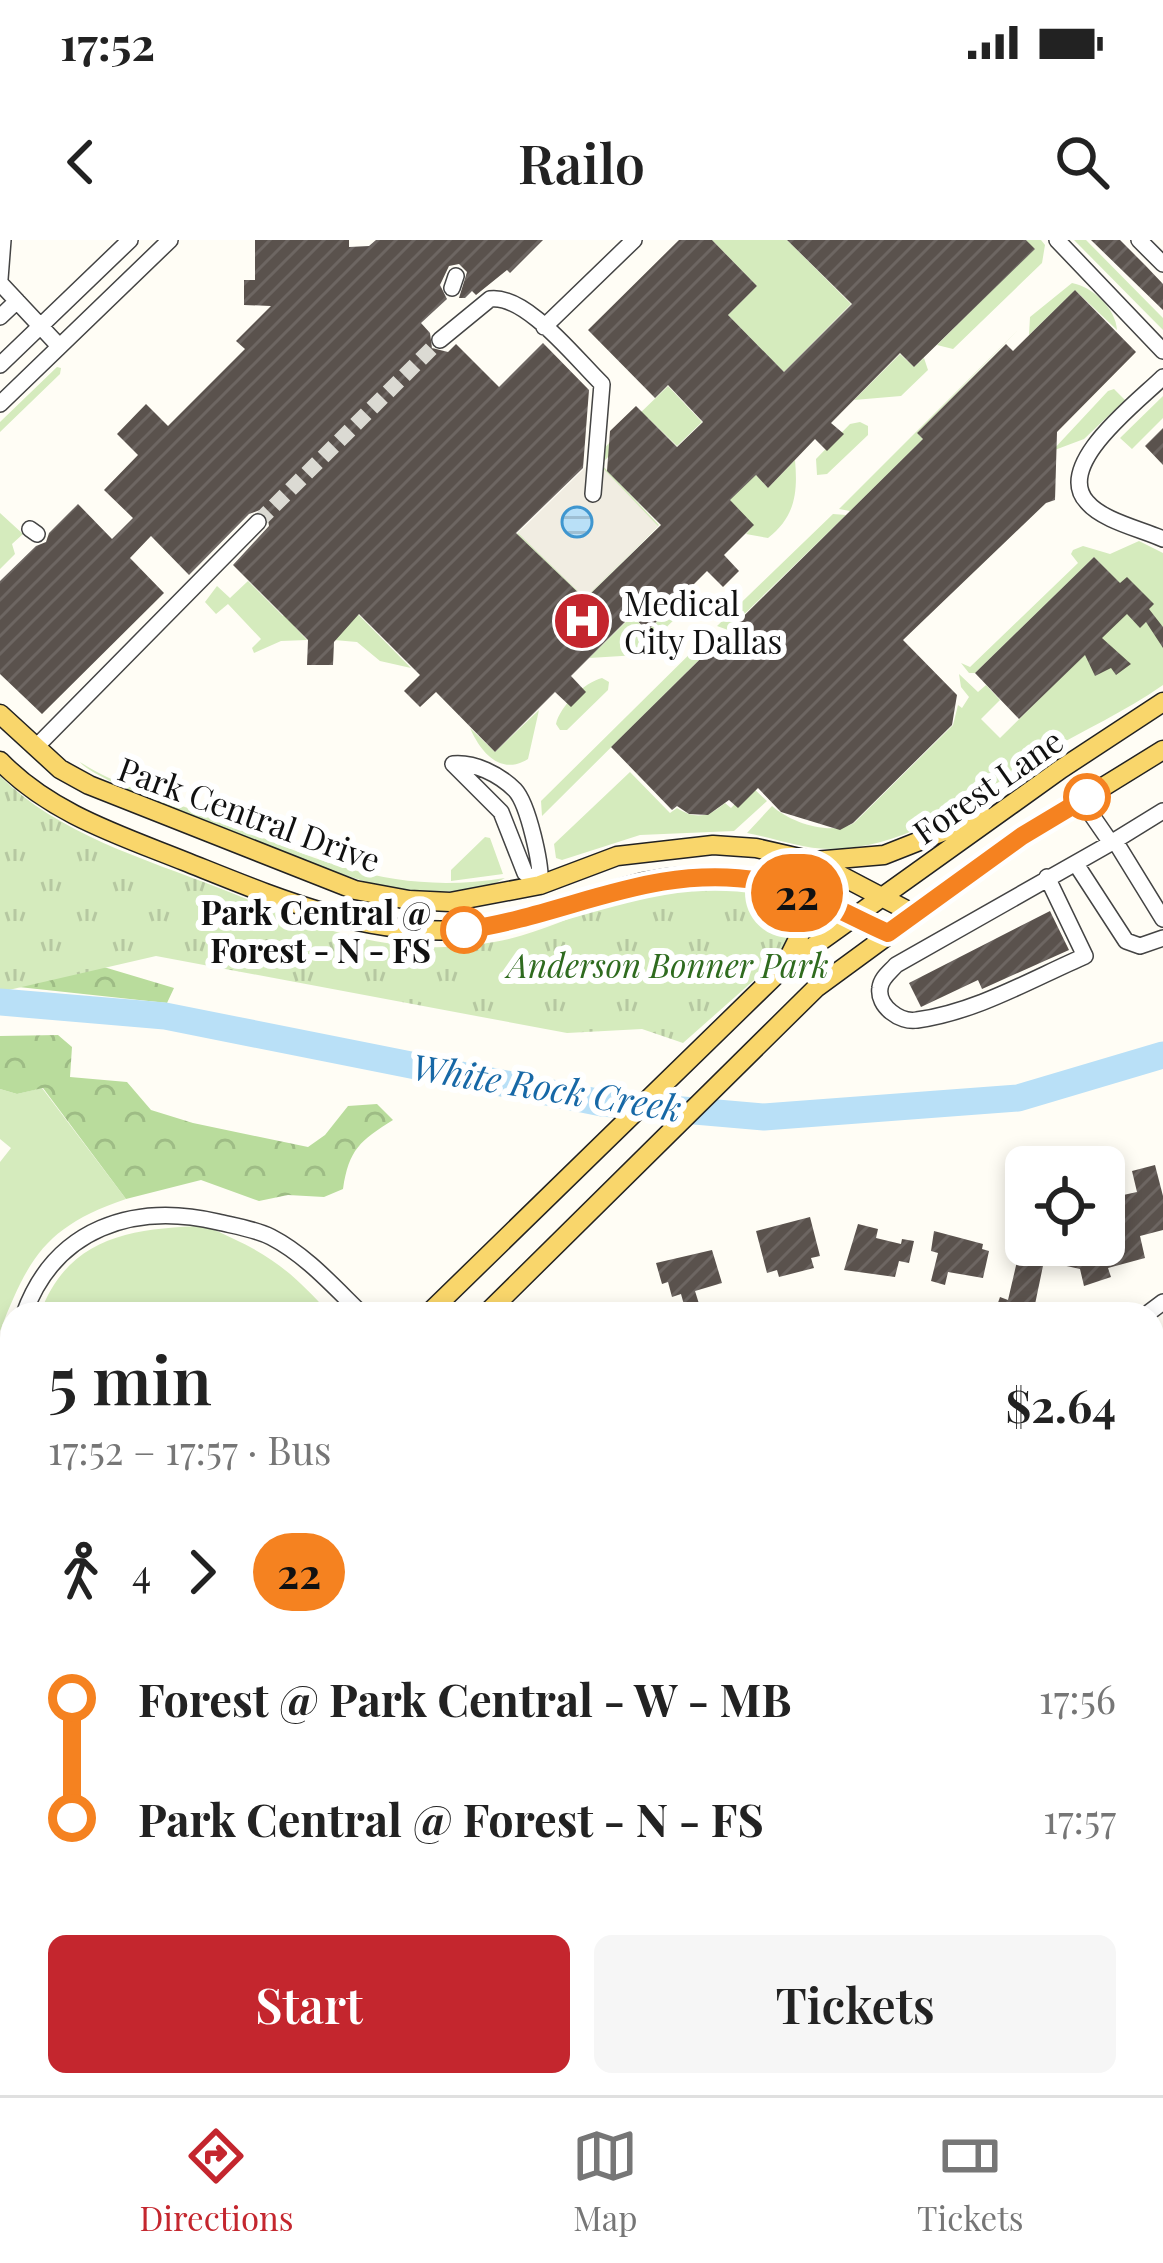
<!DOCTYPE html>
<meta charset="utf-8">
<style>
body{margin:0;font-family:"Playfair Display",serif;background:#f6f6f6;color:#222;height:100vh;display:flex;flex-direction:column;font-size:45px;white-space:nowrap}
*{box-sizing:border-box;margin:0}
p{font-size:39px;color:#767676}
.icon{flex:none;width:66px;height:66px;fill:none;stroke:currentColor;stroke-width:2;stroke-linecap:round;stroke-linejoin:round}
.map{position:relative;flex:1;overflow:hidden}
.sheet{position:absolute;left:0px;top:1062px;width:1164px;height:795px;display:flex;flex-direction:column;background:#fff;border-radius:36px 36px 0 0;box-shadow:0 6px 18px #0003}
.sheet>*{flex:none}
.badge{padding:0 24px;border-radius:39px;font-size:42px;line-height:78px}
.controls{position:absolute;left:1005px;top:906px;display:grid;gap:24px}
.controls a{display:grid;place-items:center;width:120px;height:120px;border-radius:18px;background:#fff;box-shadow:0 6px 18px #0003;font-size:60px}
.map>.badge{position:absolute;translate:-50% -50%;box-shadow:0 0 0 6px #fff}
.legs{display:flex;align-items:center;gap:18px;height:132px;padding:0 48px;font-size:39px}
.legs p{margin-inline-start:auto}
.headline{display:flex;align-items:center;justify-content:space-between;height:204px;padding:0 48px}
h1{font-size:66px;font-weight:600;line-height:90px}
.button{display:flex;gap:24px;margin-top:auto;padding:24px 48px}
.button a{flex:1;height:138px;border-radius:18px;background:#c4262e;color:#fff;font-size:48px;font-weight:600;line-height:138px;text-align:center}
.button a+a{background:#f6f6f6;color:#222}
ul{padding:0 48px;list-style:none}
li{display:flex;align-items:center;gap:42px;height:120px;font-size:45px}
li i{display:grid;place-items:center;width:18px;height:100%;margin:0 15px;background:currentColor}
li i::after{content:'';width:30px;height:30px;margin:-15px;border:9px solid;border-radius:50%;background:#fff}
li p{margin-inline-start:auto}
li:first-child i{background:linear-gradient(#0000 50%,currentColor 0)}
li:last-child i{background:linear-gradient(currentColor 50%,#0000 0)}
.status{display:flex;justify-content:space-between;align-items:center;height:84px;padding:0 60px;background:#fff;direction:ltr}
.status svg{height:33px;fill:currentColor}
header{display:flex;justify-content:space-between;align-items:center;height:156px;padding:0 48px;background:#fff;font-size:54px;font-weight:600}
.dock{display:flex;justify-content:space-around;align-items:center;height:168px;border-top:3px solid #e0e0e0;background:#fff;font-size:33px;color:#767676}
.dock a{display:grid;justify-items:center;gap:6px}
.dock .current{color:#c4262e}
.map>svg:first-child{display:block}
.grass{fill:#d5ebbd}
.forest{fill:url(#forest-crowns)}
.park{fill:url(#park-tufts)}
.plaza{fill:#f1ede2}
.water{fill:url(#water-rules);stroke:#3f96cf;stroke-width:3}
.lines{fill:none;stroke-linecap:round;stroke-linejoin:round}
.river{stroke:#b9e0f7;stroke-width:27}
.building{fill:url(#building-hatch)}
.minor-tunnel{stroke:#dbdad3;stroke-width:15;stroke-dasharray:15 8;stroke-linecap:butt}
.minor-casing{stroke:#444;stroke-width:18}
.major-casing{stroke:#222;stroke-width:21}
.minor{stroke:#fff;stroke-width:15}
.major{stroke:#f9d66b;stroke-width:18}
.line-1-casing{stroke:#fff;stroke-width:27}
.line-1{stroke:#f58220;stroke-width:18}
.stop-1-dot{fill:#fff;stroke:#f58220;stroke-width:6}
.labels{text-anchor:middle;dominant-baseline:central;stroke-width:12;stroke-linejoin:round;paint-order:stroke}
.poi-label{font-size:33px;fill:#111;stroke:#fff;text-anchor:start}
.street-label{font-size:33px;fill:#111;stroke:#fff}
.stop-label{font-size:33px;font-weight:bold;fill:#111;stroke:#fff;text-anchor:end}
.park-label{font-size:33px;font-style:italic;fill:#2f6b1f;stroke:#fff}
.water-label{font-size:36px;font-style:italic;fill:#1768a6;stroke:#fff}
</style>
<div class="status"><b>17:52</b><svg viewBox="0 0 49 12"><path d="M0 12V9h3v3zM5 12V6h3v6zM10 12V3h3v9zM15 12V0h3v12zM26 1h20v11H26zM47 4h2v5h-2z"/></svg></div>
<header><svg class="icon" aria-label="back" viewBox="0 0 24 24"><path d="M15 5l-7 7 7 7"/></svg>Railo<svg class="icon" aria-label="search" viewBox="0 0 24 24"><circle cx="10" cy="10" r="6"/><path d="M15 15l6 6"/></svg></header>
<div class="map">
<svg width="1163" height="1855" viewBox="0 0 1163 1855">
<defs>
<pattern id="forest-crowns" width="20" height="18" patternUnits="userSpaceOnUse" patternTransform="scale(3)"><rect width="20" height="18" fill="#b9dc9c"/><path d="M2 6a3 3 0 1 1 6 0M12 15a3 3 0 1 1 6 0" fill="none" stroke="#9ebc85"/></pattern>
<pattern id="park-tufts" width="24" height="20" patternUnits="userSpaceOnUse" patternTransform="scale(3)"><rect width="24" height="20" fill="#d5ebbd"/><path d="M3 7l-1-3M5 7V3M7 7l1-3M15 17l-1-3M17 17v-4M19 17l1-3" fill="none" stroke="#b6c8a1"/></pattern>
<pattern id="water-rules" width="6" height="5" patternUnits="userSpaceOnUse" patternTransform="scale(3)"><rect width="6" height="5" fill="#b9e0f7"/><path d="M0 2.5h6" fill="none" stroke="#9ebfd3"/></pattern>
<pattern id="building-hatch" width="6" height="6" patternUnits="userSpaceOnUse" patternTransform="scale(3)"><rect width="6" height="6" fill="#5a524d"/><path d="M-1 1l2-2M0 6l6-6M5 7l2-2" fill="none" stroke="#6d6662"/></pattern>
</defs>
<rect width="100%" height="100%" fill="#fffdf5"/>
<path class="grass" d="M712 0H787L851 64 784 132 728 75 757 46Z
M1026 0H1041L1045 5 1042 23 953 109 937 105 1034 9Z
M1074 0H1086L1163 78V90Z
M1072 43C1093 47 1116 69 1117 90L1075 50 1029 95 1030 77Z
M1020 88 917 193 923 199 850 271 839 269Z
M900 114 914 127 924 118 928 130 901 156 854 160Z
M57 127 61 128 60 134 0 192V182Z
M668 146 702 182 677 206 648 178 601 224 659 285 585 359 517 294 529 283H546L553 303C599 336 637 284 596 247L600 212Z
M1114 149 1125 160 1084 199 1052 211 1108 151Z
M1163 156V178L1132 209 1120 198Z
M860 182 868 186V195L827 234 817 235 816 219 850 184Z
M795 220C798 253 795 277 768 298L746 294 753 286 728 260 755 234 768 248Z
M0 273 23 294 12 304 15 314 0 329Z
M833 274 846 275 728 390 717 386Z
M1139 301 1163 313V445C1125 472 1083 490 1043 514 973 556 912 609 829 609 802 609 773 598 747 593L772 566C791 583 831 596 854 583L953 485 958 465 962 468 969 457 961 447 959 434 978 452 986 445 1000 460 981 479 1000 498 1138 362 1094 317 975 433H969L961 423 970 427 1078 323 1071 314 1073 310 1083 306 1110 314Z
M248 341 283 376 293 366 294 386 307 400 281 401 254 413 252 408 261 399 228 364 216 374 205 362 217 346 230 358Z
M686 353 683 371 638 415 589 418 632 376 647 391Z
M349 365 411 428 380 421 357 402 334 400Z
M713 391 724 395 542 576 541 561Z
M602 438 609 442 608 450 567 490H560L556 484C560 466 585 442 602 438Z
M539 470 528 519C501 536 481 513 470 488L495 512Z
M80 522C118 547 166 559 209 576 314 618 388 657 505 638 472 658 415 652 378 645 339 637 95 544 80 522Z
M630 532 670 573 677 568C695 580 709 577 725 563L731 568 752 547 767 561 734 591 640 595 562 620 556 618 554 604Z
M485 597 490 598 503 634 451 641V630Z
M42 848 126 959C47 986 29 1016 0 1091V922L11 908 0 899V849L17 854Z
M205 986C264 1011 287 1026 330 1074H40C67 997 132 988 205 986Z
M12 1154V1463L0 1475V1183Z"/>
<path class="forest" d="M87 722 174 748 167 763 0 745Z
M58 795 72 807 70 837 127 842 151 870 193 883 308 907 325 895 348 866 377 864 393 880C360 901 349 909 343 949L324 957 288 955 259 961 201 940 126 959 43 848 17 854 0 849V796Z"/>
<path class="park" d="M0 536C58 594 145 619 219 648 275 670 333 697 394 704 427 709 461 708 494 702 535 695 569 677 607 665 659 648 718 644 770 656L794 688 787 711 683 803 642 789 567 793 156 716 0 752Z"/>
<path class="plaza" d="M594 219 658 286 585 358 518 293Z"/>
<path class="water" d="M562 282a15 15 0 1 1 30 0a15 15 0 1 1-30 0Z"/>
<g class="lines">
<path class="river" d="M0 762 165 776 602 863 764 877 1018 858 1163 815"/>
</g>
<path class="building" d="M255 0H349V7L369 6 376 0H543L510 33 507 30 476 55 472 51 465 58H459L467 32 459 24 449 26 440 45 447 59 421 83 430 93 432 108 448 112 456 104 499 147 543 103 589 150 583 228 516 293 585 359 661 285 607 231 610 191 636 166 677 207 703 182 668 145 655 158 588 90 679 0H712L757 46 728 75 784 132 852 64 787 0H1026L1035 9 914 127 900 113 831 183 844 194 827 211 815 199 768 248 756 235 730 260 754 285 724 315 739 331 723 347 707 331 647 391 632 375 571 436 586 452 571 467 555 452 495 512 436 452 420 467 404 451 420 435 359 374 334 402 333 425H307L308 400 233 325 269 286 267 274 260 270 249 274 189 335 151 296 130 318 164 353 42 474 0 434V341L36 306 46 302 49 293 78 264 112 299 133 278 104 250 138 215 117 194 146 164 168 186 245 109 236 101 271 66 244 65V40H255Z
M1091 0H1120L1145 25 1163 44V70Z
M1075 50 1136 112 1057 192 1055 260 1046 263 903 400 957 455 952 485 853 583 840 590 781 572 758 548 738 568 729 560 708 575 689 574 677 566 672 570 611 507 923 199 917 193 1006 104 1013 111Z
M1163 188V225L1145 206Z
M1094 317 1120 343 1127 337 1154 364 1149 369 1163 387V408L1146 382 1140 388 1127 374 1102 398 1131 424 1116 435 1111 428 1095 436 1085 415 1019 479 975 433Z
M1050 671 1069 710 982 749 978 740 921 767 909 743Z
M1155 925 1163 956V990L1140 996 1145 1018 1108 1028 1111 1037 1084 1046 1080 1029 1044 1021 1033 1074H994L1000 1057 1008 1060 1018 1017 1009 1015 1013 995 1026 997V1005H1120L1105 959 1137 952 1132 931Z
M810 977 820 1016 811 1018 814 1028 779 1037 777 1030 767 1033 756 991Z
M858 984 878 989 876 998 901 1004 902 999 914 1001 909 1023 899 1021 895 1037 844 1030Z
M934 991 983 1004 982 1009 989 1011 983 1038 948 1032 945 1045 931 1041 938 1013 931 1011Z
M712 1010 722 1043 695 1051 700 1067 686 1072 681 1054 672 1057 668 1042 662 1044 656 1023Z
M12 1714V1750L0 1762V1726Z"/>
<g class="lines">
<path class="minor-tunnel" d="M258 282 440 100"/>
<defs>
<path id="minor" d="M1057 0 1163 111
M1139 0 1163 24
M0 39 3 0
M0 43 59 106
M452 48 456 36
M0 77 17 61
M544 87 634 0
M440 100 490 59C526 54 576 119 602 144L593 254
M0 125 130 0
M1163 137C1139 161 1053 225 1087 262 1103 281 1141 289 1163 299
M0 164 170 0
M30 289 37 294
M36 507 258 282
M453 524C474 522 499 534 515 550 528 564 542 625 540 645
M453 524 501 572 525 633 540 645
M1082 561 1111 603 1163 571
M1115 601 1163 679
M1076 624 1126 701 1140 706 1163 698
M1047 637 1085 716C1032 739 976 772 917 780 900 783 877 766 880 748 881 738 890 732 896 725L1111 603
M24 1074C55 988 134 962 218 982 235 986 255 989 271 997 306 1015 334 1047 362 1074
M1147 1074 1163 1062
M0 1137 12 1105
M1152 1216 1163 1220
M1152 1368 1163 1339
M1152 1758 1163 1728
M401 1845 406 1855
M562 1845 566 1855
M1029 1845 1055 1855
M509 1855 517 1845
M679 1855 684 1845
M825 1855 829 1845
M971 1855 975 1845
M1116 1855 1120 1845"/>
<path id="major" d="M0 474 60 529 89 545 355 650 409 660 450 662 540 645 617 616 713 605 756 608 813 621 914 674
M0 521C50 573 119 595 184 621 272 656 360 695 457 690 517 687 568 663 625 647 727 617 797 653 888 693
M814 621 884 615 983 576
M769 653 782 658 800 683 799 697 787 721
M428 1074 783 728 1061 529 1163 462
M486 1074 816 748 1022 597 1163 510
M0 1500 12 1488
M0 1554 12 1543"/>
</defs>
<use href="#minor" class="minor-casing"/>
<use href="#major" class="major-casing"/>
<use href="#minor" class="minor"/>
<use href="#major" class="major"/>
</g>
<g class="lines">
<defs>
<path id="line-1" d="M464 690C570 675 651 623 761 641 805 649 847 675 888 693L1022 596 1087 557"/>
</defs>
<use href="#line-1" class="line-1-casing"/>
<use href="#line-1" class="line-1"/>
</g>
<defs>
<symbol id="hospital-disc" viewBox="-11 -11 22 22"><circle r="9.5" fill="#c4262e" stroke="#fff"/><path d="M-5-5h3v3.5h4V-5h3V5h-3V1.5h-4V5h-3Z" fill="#fff"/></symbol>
</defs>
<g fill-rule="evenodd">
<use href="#hospital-disc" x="549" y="348" width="66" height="66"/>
</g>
<g class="stop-1-dot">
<circle cx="1087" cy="557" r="21"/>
<circle cx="464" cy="690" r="21"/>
</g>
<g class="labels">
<g class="poi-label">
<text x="624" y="362">Medical<tspan x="624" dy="38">City Dallas</tspan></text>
</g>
<g class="street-label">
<text transform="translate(987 545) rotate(-35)">Forest Lane</text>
<text transform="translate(250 573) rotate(20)">Park Central Drive</text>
</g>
<g class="stop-label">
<text x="431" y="671">Park Central @<tspan x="431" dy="38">Forest - N - FS</tspan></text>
</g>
<g class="park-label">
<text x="668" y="724">Anderson Bonner Park</text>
</g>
<g class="water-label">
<text transform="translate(547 846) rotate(9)">White Rock Creek</text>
</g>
</g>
</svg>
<div class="controls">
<a><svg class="icon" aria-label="locate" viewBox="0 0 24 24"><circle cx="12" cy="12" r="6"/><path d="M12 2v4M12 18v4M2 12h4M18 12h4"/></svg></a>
</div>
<b class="badge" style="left:797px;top:653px;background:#f58220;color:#111">22</b>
<section class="sheet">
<div class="headline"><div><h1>5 min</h1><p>17:52 – 17:57 · Bus</p></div><b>$2.64</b></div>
<div class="legs"><svg class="icon" aria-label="walk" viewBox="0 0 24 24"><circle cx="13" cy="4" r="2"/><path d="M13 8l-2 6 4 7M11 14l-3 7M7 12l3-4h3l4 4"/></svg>4<svg class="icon" aria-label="forward" viewBox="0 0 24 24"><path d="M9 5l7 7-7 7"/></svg><b class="badge" style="background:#f58220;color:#111">22</b></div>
<ul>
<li><i style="color:#f58220"></i><b>Forest @ Park Central - W - MB</b><p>17:56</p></li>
<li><i style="color:#f58220"></i><b>Park Central @ Forest - N - FS</b><p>17:57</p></li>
</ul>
<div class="button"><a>Start</a><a>Tickets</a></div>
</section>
</div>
<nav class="dock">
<a class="current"><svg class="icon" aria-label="directions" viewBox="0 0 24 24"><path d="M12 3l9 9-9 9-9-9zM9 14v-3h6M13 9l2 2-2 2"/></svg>Directions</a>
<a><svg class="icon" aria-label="map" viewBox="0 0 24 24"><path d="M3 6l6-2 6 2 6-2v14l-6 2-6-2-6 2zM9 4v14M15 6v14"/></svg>Map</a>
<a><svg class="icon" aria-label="tickets" viewBox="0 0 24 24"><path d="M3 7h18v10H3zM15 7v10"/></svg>Tickets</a>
</nav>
